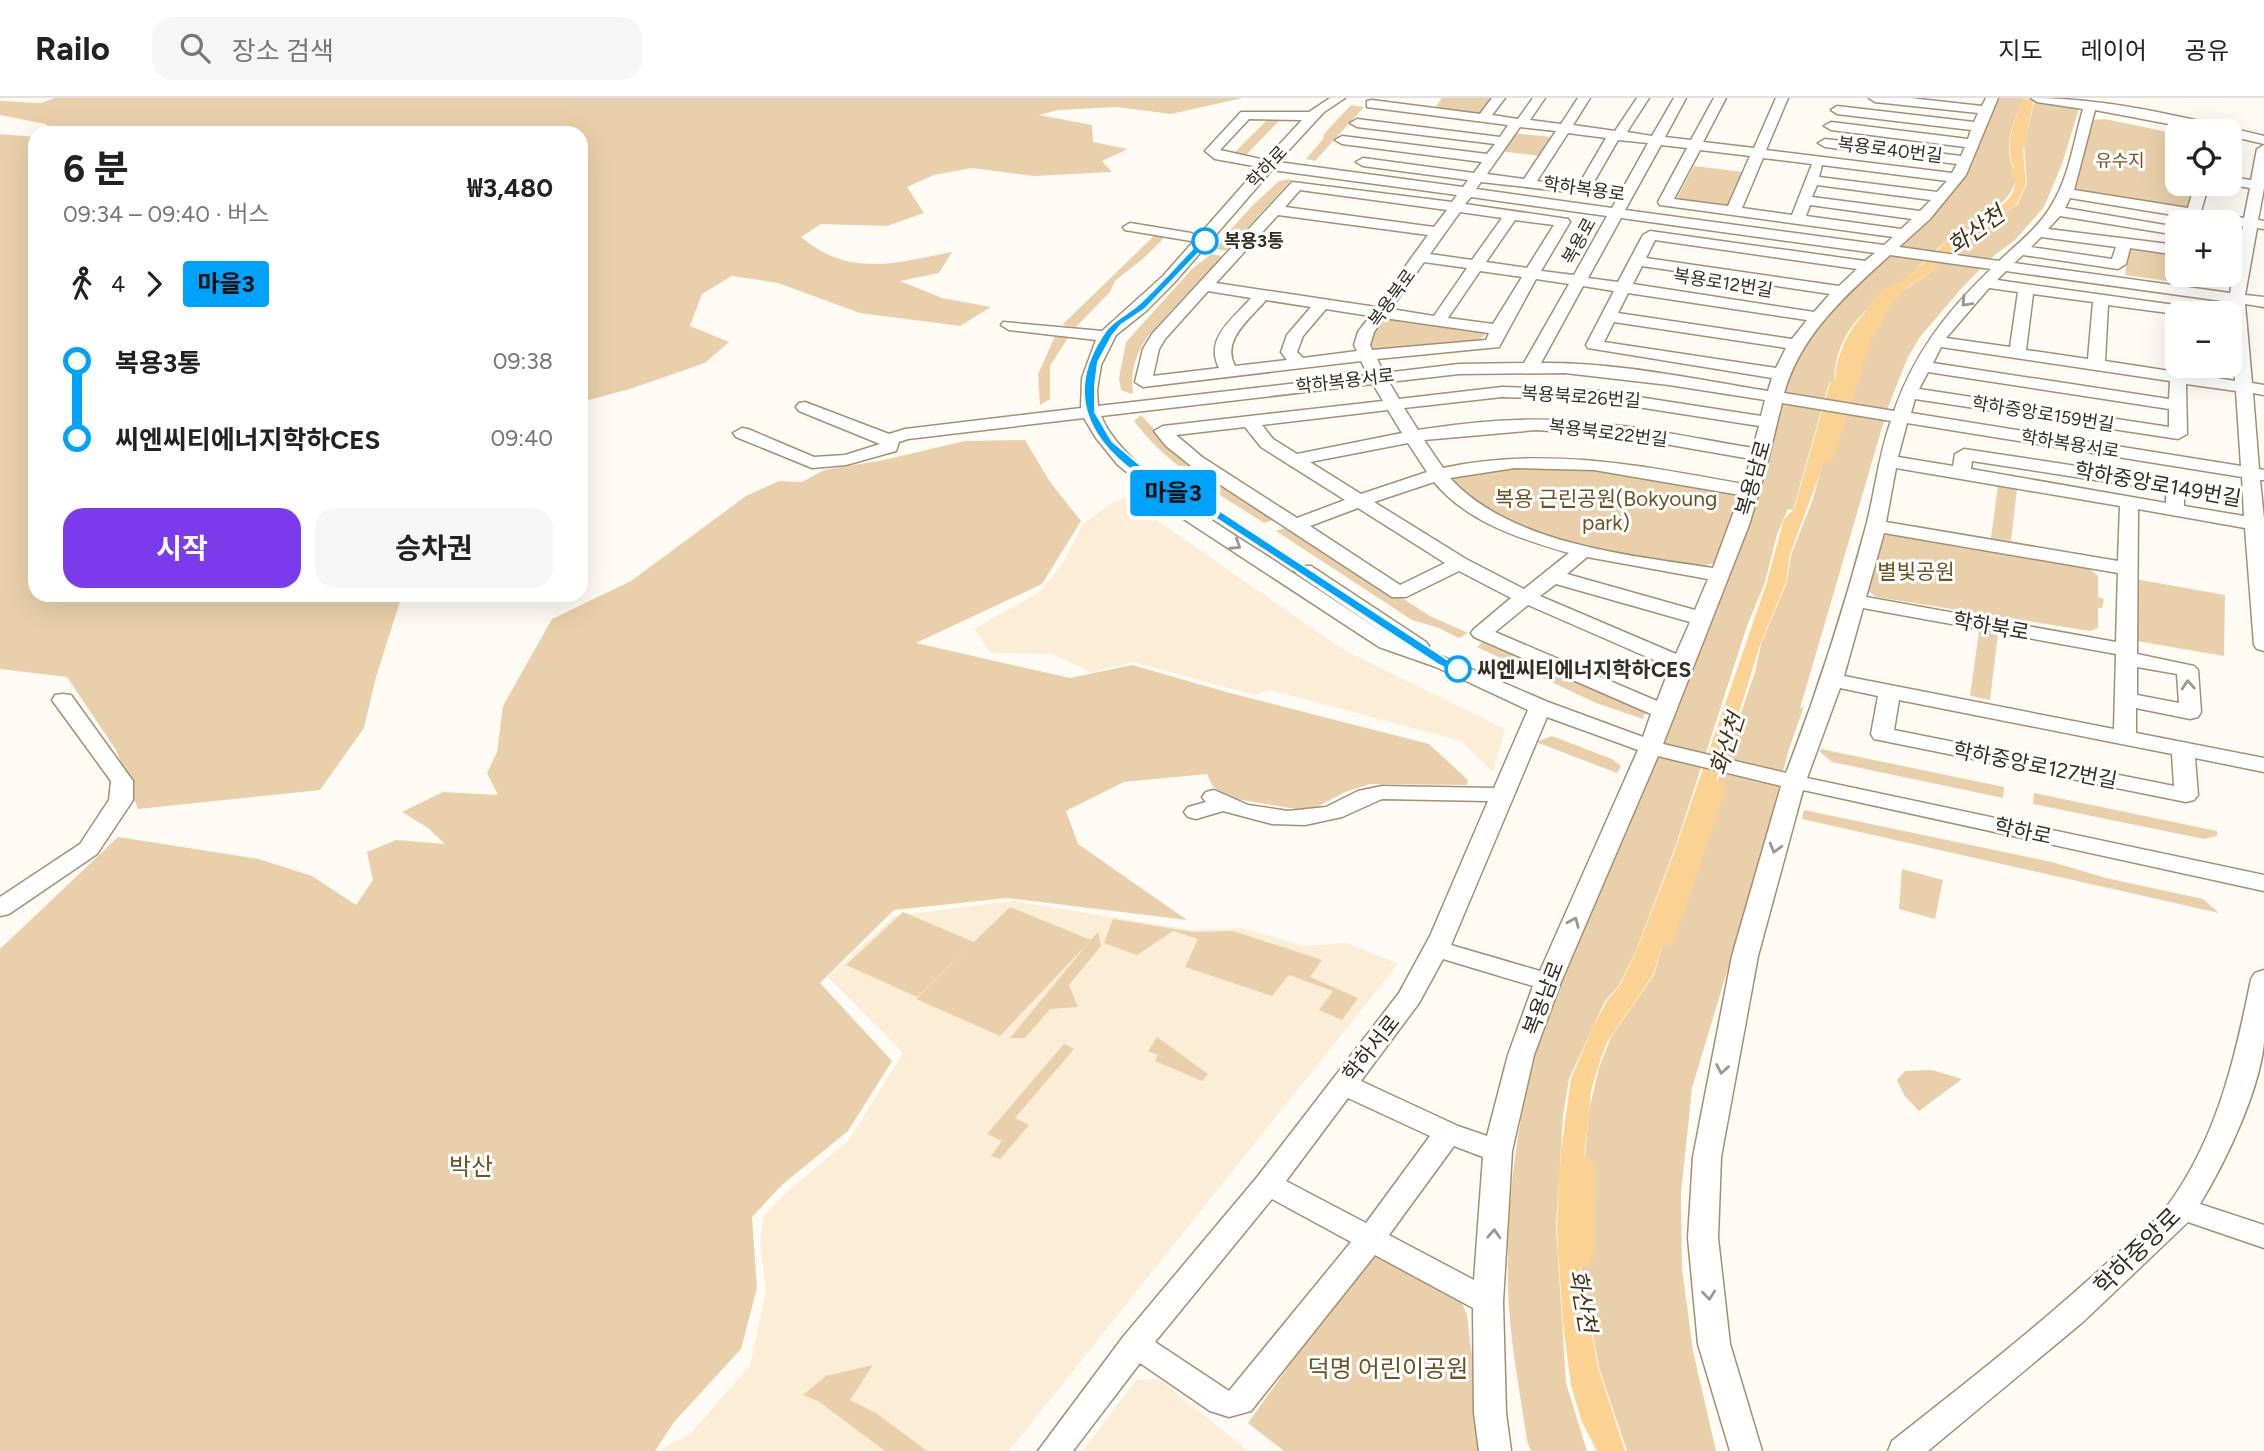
<!DOCTYPE html>
<html lang="ko">
<meta charset="utf-8">
<style>
body{margin:0;font-family:Figtree,"Noto Sans KR",sans-serif;background:#f6f6f6;color:#222;height:100vh;display:flex;flex-direction:column;font-size:26px;white-space:nowrap}
*{box-sizing:border-box;margin:0}
p{font-size:23px;color:#767676}
.icon{flex:none;width:38px;height:38px;fill:none;stroke:currentColor;stroke-width:2;stroke-linecap:round;stroke-linejoin:round}
.map{position:relative;flex:1;overflow:hidden}
.panel{position:absolute;left:28px;top:28px;width:560px;height:476px;display:flex;flex-direction:column;background:#fff;border-radius:21px;box-shadow:0 7px 28px #0002}
.panel>*{flex:none}
.badge{padding:0 14px;border-radius:5px;font-size:24px;line-height:46px}
.fabs{position:absolute;left:2165px;top:21px;display:grid;gap:14px}
.fabs a{display:grid;place-items:center;width:77px;height:77px;border-radius:14px;background:#fff;box-shadow:0 7px 28px #0002;font-size:35px}
.map>.badge{position:absolute;translate:-50% -50%;box-shadow:0 0 0 4px #fff}
.legs{display:flex;align-items:center;gap:10px;height:77px;padding:0 35px;font-size:23px}
.legs p{margin-inline-start:auto}
.overview{display:flex;align-items:center;justify-content:space-between;height:119px;padding:0 35px}
h1{font-size:38px;font-weight:700;line-height:52px}
.cta{display:flex;gap:14px;margin-top:auto;padding:14px 35px}
.cta a{flex:1;height:80px;border-radius:21px;background:#7c3aed;color:#fff;font-size:28px;font-weight:700;line-height:80px;text-align:center}
.cta a+a{background:#f6f6f6;color:#222}
ul{padding:0 35px;list-style:none}
li{display:flex;align-items:center;gap:24px;height:77px;font-size:26px}
li i{display:grid;place-items:center;width:10px;height:100%;margin:0 9px;background:currentColor}
li i::after{content:'';width:18px;height:18px;margin:-9px;border:5px solid;border-radius:50%;background:#fff}
li p{margin-inline-start:auto}
li:first-child i{background:linear-gradient(#0000 50%,currentColor 0)}
li:last-child i{background:linear-gradient(currentColor 50%,#0000 0)}
header{display:flex;align-items:center;gap:42px;box-sizing:border-box;height:98px;padding:0 35px;background:#fff;border-bottom:2px solid #e0e0e0}
header strong{font-size:33px}
nav{display:flex;gap:38px;margin-inline-start:auto;font-size:24px}
.search{width:490px;height:63px;background:#f6f6f6;display:flex;align-items:center;gap:18px;box-sizing:border-box;padding:0 24px;border-radius:21px;color:#767676;font-size:26px}
.map>svg:first-child{display:block}
.built{fill:#fbedd6}
.green{fill:#e9d0aa}
.water{fill:#fbd291}
.lines{fill:none;stroke-linecap:round;stroke-linejoin:round}
.river{fill:#fbd291;fill-rule:evenodd}
.minor-casing{stroke:#a29073;stroke-width:3}
.minor{fill:#fff;fill-rule:evenodd}
.oneway{stroke:#9a9690}
.line-1{fill:#00a3fb;stroke:#fff;stroke-width:2}
.stop-1-dot{fill:#fff;stroke:#00a3fb;stroke-width:3.5}
.labels{text-anchor:middle;dominant-baseline:central;stroke-width:6;stroke-linejoin:round;paint-order:stroke}
.far-street-label{font-size:18px;fill:#342d21;stroke:#fff}
.far-park-label{font-size:18px;fill:#6d5221;stroke:#fff}
.far-stop-label{font-size:18px;font-weight:bold;fill:#342d21;stroke:#fff;text-anchor:start}
.street-label{font-size:21px;fill:#342d21;stroke:#fff}
.park-label{font-size:21px;fill:#6d5221;stroke:#fff}
.stop-label{font-size:21px;font-weight:bold;fill:#342d21;stroke:#fff;text-anchor:start}
.water-label{font-size:23px;font-style:italic;fill:#453317;stroke:#fff}
.near-park-label{font-size:24px;fill:#6d5221;stroke:#fff}
.near-street-label{font-size:24px;fill:#342d21;stroke:#fff}
</style>
<header>
<strong>Railo</strong>
<div class="search"><svg class="icon" aria-label="search" viewBox="0 0 24 24"><circle cx="10" cy="10" r="6"/><path d="M15 15l6 6"/></svg>장소 검색</div>
<nav><a>지도</a><a>레이어</a><a>공유</a></nav>
</header>
<div class="map">
<svg width="2264" height="1353" viewBox="0 0 2264 1353">
<rect width="100%" height="100%" fill="#fefaf4"/>
<path class="built" d="M1125 400 1342 551 1505 631 1493 674 1461 643 1271 592 1255 597 1133 564 1091 574 1052 556 991 555 974 531 1040 494 1063 465 1083 426 1108 407Z
M1013 803 1191 832 1242 830 1303 848 1347 845 1398 866 1009 1353H658L690 1336 750 1268 766 1193 760 1144 764 1117 789 1092 849 1042 903 955 828 879 894 818Z
M1159 1281 1248 1353H1083L1136 1282Z"/>
<path class="green" d="M55 0H1243L1171 16 1117 9 1058 12 1039 17 1092 27 1093 44 1128 51 1102 63 1112 74 1034 78 972 70 934 77 907 89 924 115 887 128 821 126 801 139C850 180 895 165 952 154L939 175 900 183 942 200 991 209 960 228 860 215 778 185 732 178 702 196 690 228 729 244 705 265 630 291 581 304V35H58L45 26 0 17V3L41 5Z
M1442 0H1493L1480 17 1434 11Z
M1998 0H2024C2014 21 2003 48 2013 69L2011 72 2015 83C2009 109 1981 116 1961 131 1944 143 1929 160 1913 174 1873 207 1837 225 1834 283L1829 285 1793 412 1788 411 1777 436 1765 484 1747 528 1676 747 1636 853 1619 887 1605 903 1569 981 1563 1018 1556 1128 1566 1285 1587 1353H1531L1527 1343C1520 1292 1509 1240 1508 1189 1506 1104 1517 1017 1541 936L1778 314 1782 313 1783 288 1794 261 1812 235 1836 206 1963 78 1976 54Z
M2035 1 2080 7 2062 66 2044 109 2015 142 1991 160 1960 192 1920 239 1908 259 1888 309 1803 600 1800 611 1804 608 1789 651 1750 797 1692 990 1681 1096 1682 1170 1693 1253 1716 1353H1627L1599 1270 1581 1171 1576 1109 1583 1084 1589 1012 1599 970 1611 939 1654 877 1681 782 1689 766 1755 574 1761 546 1787 484 1791 457 1813 401 1840 300 1867 225 1885 206 1936 170 1965 140 2017 107 2027 86 2024 46Z
M1351 7 1364 9 1315 63 1306 61 1323 41 1324 36Z
M1272 17 1284 18 1242 61 1231 58Z
M2105 21 2177 36V86H2197L2189 110 2069 93 2093 22Z
M1513 35 1552 39 1539 58 1500 53Z
M0 36 35 39V497H402L376 579 364 630 320 692 138 711 116 652 67 579 0 571Z
M1694 68 1743 74 1728 110 1676 102Z
M1292 81 1226 153 1216 151 1224 139 1252 108 1279 83Z
M1157 135 1167 137 1145 159 1115 183 1110 194 1076 229 1062 227Z
M2140 149 2177 155V177H2213L2212 184 2195 187 2125 177 2129 151Z
M1211 156 1222 158 1147 239C1136 257 1130 273 1133 294L1132 296 1121 292 1119 280 1126 244 1192 171Z
M1381 218 1481 231 1487 235 1479 242 1375 252 1364 246Z
M1057 234 1071 235 1050 268V301L1040 307 1038 276Z
M1141 317 1167 345 1279 420 1264 425C1218 395 1167 368 1134 323Z
M1025 342 1050 384 1081 423 1042 486 916 545 1070 580 1132 567 1230 595 1429 646 1468 682 1467 687 1370 686 1345 694 1317 709 1296 711 1224 699 1212 687 1207 676 1124 684 1066 713 1078 746 1187 822 1007 800 894 812 820 885 892 963 848 1033 783 1086 752 1119 757 1190 741 1251 674 1324 655 1353H0V851L118 739 259 761 312 778 356 807 373 782 367 754 396 742 445 746 428 730 402 714 443 694 498 697 487 675 497 654 503 608 552 521 631 483 746 398 779 383 802 384 824 372 884 362 965 343Z
M1557 364 1733 395 1741 400 1715 465 1698 468C1633 456 1543 448 1487 413 1472 403 1458 390 1445 379L1447 375Z
M1998 387 2017 391 2011 443 1991 440Z
M1290 428 1430 518 1468 535 1459 540 1439 530 1412 522 1276 433Z
M1891 436 2090 471 2098 478V499L2104 501 2102 510H2098V530L2090 533 1876 499 1866 491 1881 439Z
M2135 481 2225 497 2224 558 2137 543Z
M1979 533 1998 536 1990 602 1970 598Z
M1482 544 1639 610 1645 614 1643 621 1596 605 1477 549Z
M1552 638 1612 661 1621 668 1617 675 1536 644Z
M1821 651 2004 689 2003 700 1832 664 1820 654Z
M2034 695 2217 733V738L2204 741 2033 706Z
M1804 712 2052 764 2106 780 2203 801 2219 815 1802 721Z
M1902 771 1943 782 1935 821 1899 811Z
M1010 809 1091 842 1098 834 1101 848 1069 887 1078 909 1050 911 1025 940H1010L1089 844 1000 938 916 901 966 851 917 899 846 867 903 814 974 844Z
M1113 821 1193 834 1233 833 1322 862 1310 879 1358 900 1342 922 1319 912 1333 893 1289 877 1272 898 1185 869 1198 841 1173 833 1137 857 1104 845Z
M1157 939 1208 976 1202 983 1155 963 1158 957 1148 953Z
M1064 946 1074 951 1015 1020 1029 1027 1000 1061 991 1058 1002 1043 987 1036Z
M1932 972 1962 981 1919 1013 1904 997 1897 982 1905 973Z
M1369 1156 1380 1157 1461 1203 1467 1217 1483 1353H1284L1248 1325Z
M873 1267 850 1302 876 1315 927 1353H885L818 1303 803 1297 826 1278Z"/>
<path class="water" d="M2014 0 2034 1 2023 52 2026 86 2016 107 1964 141 1936 170 1892 200 1866 225 1840 301 1820 375 1790 456 1786 484 1760 547 1731 641 1680 782 1670 823 1653 877 1607 944 1599 966 1591 993 1582 1080 1575 1109 1580 1171 1598 1270 1625 1353H1597L1582 1324 1571 1287 1563 1226 1557 1131 1561 1053 1571 981 1591 933 1607 903 1620 887 1636 854 1673 758 1766 487 1784 421 1794 411 1830 285 1835 282C1841 220 1883 200 1926 163 1941 150 1954 133 1971 124 1982 118 2005 108 2011 98 2017 89 2015 81 2011 72L2014 69C2004 49 2014 22 2023 2Z"/>
<g class="lines">
<path class="river" d="M1897 185 1907 191 1891 207 1871 243 1833 359 1830 364H1814L1811 359C1824 320 1854 196 1897 185Z
M1712 681 1722 683 1726 689 1675 839 1671 846 1660 849 1649 846 1645 839 1698 689 1702 683Z
M1577 1055 1589 1059 1595 1068 1594 1157 1589 1167 1576 1171 1563 1167 1558 1157 1559 1068 1565 1059Z"/>
<defs>
<path id="minor" d="M1330 0H1345L1324 14 1278 64 1463 89 1468 82 1363 68 1356 64 1363 60 1474 75 1482 64 1342 46 1335 42 1342 38 1487 56 1495 46 1357 29 1350 25 1357 21 1500 39 1508 27 1367 9V3L1372 2 1480 16 1492 0H1505L1492 17 1518 21 1533 0H1545L1530 22 1561 26 1578 0H1590L1573 27 1615 33 1637 0H1649L1627 34 1652 38 1674 0H1686L1665 39 1691 42 1714 0H1726L1703 44 1754 50 1776 0H1788L1766 52 1952 75 1957 66 1825 49 1818 45 1825 41 1961 58 1965 49 1831 32 1824 28 1831 24 1968 41 1971 32 1837 16 1831 12 1837 8 1974 24 1978 15 1875 4 1869 0H1910L1982 8 1986 0H1998L1966 77 1930 121 1899 149 1999 163C2017 146 2039 129 2051 108 2069 80 2074 42 2083 11L2037 4 2031 0C2109 0 2188 20 2264 38V46L2230 38V33H2206L2095 12 2074 92 2188 110 2195 86H2209L2201 113 2244 120 2250 90 2225 86H2230V79L2251 82 2257 51 2264 47V90L2258 122 2264 123V131L2257 130 2245 197 2264 199V209L2245 206 2252 285 2264 287V297L2253 295 2259 371 2264 372V382H2260L2264 421V553L2257 551 2254 547 2245 430 2138 411 2137 556 2194 568 2198 572 2201 614 2198 619 2190 621 2136 610V635L2264 660V674L2195 660 2198 697 2194 702 2186 704 1874 641 1871 636 1878 598 1840 590 1807 680 2264 777V793L1803 692 1758 858 1721 1059 1718 1140 1730 1246 1762 1353H1730L1698 1246 1688 1140 1693 1059 1732 858 1781 688 1658 658 1561 884 1534 957 1512 1053 1503 1204 1506 1315 1511 1353H1479L1474 1315 1473 1210 1375 1157 1251 1313 1229 1319 1210 1313 1140 1265 1073 1353H1038L1123 1239 1258 1078 1399 895 1430 838 1488 703 1382 701 1342 719 1305 727 1272 726 1223 713 1196 721 1188 719 1184 714 1188 709 1206 704 1202 699 1206 694 1214 692 1248 707 1288 713 1326 709 1358 693 1382 688 1494 690 1528 612 1436 569 1379 549 1179 418 1117 366 1096 340 1084 320 908 341 899 344 896 353 846 367 812 370 736 339 733 335 742 330 748 331 814 359 845 357 880 346 799 313 796 309 799 305 805 304 889 336 905 331 1081 310 1082 280 1096 242 1009 232 1001 227 1003 224 1102 233 1163 178 1259 69 1215 61 1205 53 1241 14H1309ZM1249 21 1302 22 1265 62 1220 52ZM1520 29 1556 33 1524 81 1487 76ZM1568 35 1606 40 1578 88 1537 83ZM1618 42 1648 45 1612 110 1476 91 1481 84 1587 96ZM1661 47 1687 50 1658 104 1660 107 1893 139 1884 147 1625 112ZM1700 52 1750 58 1728 108 1674 101ZM1763 60 1812 66 1792 117 1742 110ZM1822 67 1947 83 1937 94 1819 79ZM1272 72 1457 97 1452 104 1292 84 1152 236 1143 251 1135 284 1143 289 1361 263 1368 277 1098 308 1097 292 1101 267 1116 237 1146 213 1174 185ZM1817 87 1931 102 1920 113 1812 99ZM1300 92 1447 112 1434 129 1285 109ZM1471 99 1607 118 1574 177 1541 173 1570 124 1568 121 1465 106ZM2070 100 2185 119 2184 124H2198L2199 121 2243 128 2230 195 2014 165 2023 157 2118 171 2126 166 2130 150 2177 157V147L2048 131 2060 118 2177 137V129L2065 110ZM1810 107 1912 121 1901 131 1806 118ZM1460 114 1502 120 1472 162 1430 156ZM1278 117 1428 137 1376 209 1216 185ZM1621 120 1875 155 1865 163 1650 133 1643 137 1618 184 1588 180ZM1515 122 1554 127 1527 170 1486 164ZM2041 139 2116 149 2112 161 2031 149ZM1655 142 1857 171 1839 188 1646 160ZM1890 157 1991 171C1946 214 1914 256 1894 313L1784 295C1801 236 1846 197 1890 157ZM1424 164 1467 170 1434 218 1391 211ZM1642 168 1830 196 1814 214 1633 186ZM1480 173 1522 179 1493 226 1448 220ZM2006 173 2229 204 2235 283 2186 275V268H2177V263L2172 264 2170 273 2105 263 2108 207 2168 215 2169 240 2177 245V215H2184L2182 208 1997 182ZM1536 181 1569 186 1524 265 1459 266 1384 275 1377 261 1499 249ZM1583 188 1614 193 1586 247 1588 250 1772 280 1768 293C1693 281 1616 264 1541 265ZM1989 190 2018 194 2010 249 1946 240ZM1208 193 1251 200C1233 221 1204 240 1219 270L1153 278 1159 251 1165 241ZM1628 195 1807 222 1792 241 1618 215ZM2033 196 2093 204 2088 261 2026 252ZM1266 202 1311 209 1287 237 1281 254 1287 262 1235 268C1221 242 1250 221 1266 202ZM1326 211 1370 218 1358 234 1354 247 1357 253 1303 260 1297 254 1303 238ZM1384 220 1489 235 1486 242 1372 252 1370 247 1374 234ZM1614 224 1786 250 1776 270 1604 244ZM1941 249 2170 283 2169 301 1933 265ZM1928 274 2169 311V329L1919 291ZM1565 275 1669 287 1765 302 1761 318 1593 292 1502 289 1399 301 1389 284 1459 276ZM1373 286 1383 303 1163 328 1154 333 1166 348 1190 367 1392 499H1406L1459 473 1511 500 1474 531 1471 535 1474 539 1651 616 1643 639 1548 604 1427 552 1429 548 1426 544 1311 468H1297L1294 472 1297 476 1393 541C1353 514 1312 488 1272 461 1225 431 1122 370 1101 318ZM2186 286 2236 293 2241 368 1911 315 1915 301 2178 341 2187 336ZM1502 299 1593 302 1759 328 1753 350C1693 340 1634 327 1573 323 1521 319 1469 324 1418 332L1404 310ZM1782 305 1891 323C1878 358 1875 396 1865 432 1843 514 1817 595 1786 675L1663 646 1749 427 1765 374ZM1388 312 1402 335 1297 356 1273 341 1262 327ZM1907 325 2242 379 2244 418 2184 408V389L2175 383 1964 351 1955 356 1953 368 1898 359ZM1245 329 1261 349 1345 402 1297 420 1202 359 1176 337ZM1536 332 1619 338 1751 361 1743 386C1643 368 1545 348 1443 370L1424 342ZM1408 345 1427 374 1361 396 1310 364ZM1972 363 2166 393V405L1971 371ZM1515 370 1594 372 1740 397 1713 470C1629 457 1510 446 1450 380ZM1896 370 2120 408 2118 463 1886 424ZM1434 384C1467 424 1520 441 1569 455L1524 491 1466 461 1374 404ZM1358 410 1445 465 1400 487 1310 428ZM1884 435 2118 475 2116 544 1866 499ZM1587 459 1708 481 1695 512 1567 476ZM1556 486 1690 524 1676 556 1540 498ZM1528 507 1670 569 1657 603 1495 534ZM1863 510 2116 556 2114 631 1844 578ZM2137 569 2177 576 2179 605 2137 597ZM1899 602 2172 656 2174 688 1894 632ZM1547 619 1638 652 1540 873 1451 847ZM1443 861 1533 888 1508 957 1487 1038 1458 1028 1361 983 1419 905ZM1348 1000 1430 1038 1366 1125 1286 1083ZM1454 1048 1483 1059 1474 1182 1389 1137ZM1272 1101 1351 1144 1229 1293 1155 1244Z
M1130 125 1191 135 1198 139 1191 143 1125 132 1123 129Z
M63 596 71 597 133 683V702L97 756 9 816 0 818V799L80 746 109 702 111 683 52 602 55 597Z
M2264 872C2264 896 2264 920 2264 944 2260 992 2225 1065 2200 1106L2264 1127V1150L2188 1124 2084 1223 1928 1353H1888L1892 1343C1966 1285 2040 1227 2109 1163 2131 1143 2157 1124 2173 1100 2218 1035 2236 957 2251 881L2255 875Z"/>
</defs>
<use href="#minor" class="minor-casing"/>
<use href="#minor" class="minor"/>
</g>
<defs><path id="oneway-chevron" d="M-2-3.5L2.5 0L-2 3.5" fill="none" stroke-width="1.6" stroke-linecap="round" stroke-linejoin="round" transform="scale(1.75)"/></defs>
<g class="oneway">
<use href="#oneway-chevron" transform="translate(1966 204) rotate(134)"/>
<use href="#oneway-chevron" transform="translate(1236 447) rotate(33)"/>
<use href="#oneway-chevron" transform="translate(2188 587) rotate(-94)"/>
<use href="#oneway-chevron" transform="translate(1775 750) rotate(106)"/>
<use href="#oneway-chevron" transform="translate(1574 824) rotate(-67)"/>
<use href="#oneway-chevron" transform="translate(1722 971) rotate(100)"/>
<use href="#oneway-chevron" transform="translate(1494 1136) rotate(-87)"/>
<use href="#oneway-chevron" transform="translate(1709 1197) rotate(84)"/>
</g>
<path class="line-1" d="M1202 141 1210 143 1145 211 1121 227 1112 238 1098 264 1095 288V314L1112 343 1166 389 1208 405 1448 562 1462 569V574H1453L1439 567 1200 410C1187 405 1173 400 1160 394 1149 389 1140 379 1130 371 1083 334 1068 290 1103 237 1112 222 1127 217 1139 206 1161 186 1181 162 1202 141Z"/>
<g class="stop-1-dot">
<circle cx="1205" cy="143" r="12"/>
<circle cx="1458" cy="571" r="12"/>
</g>
<g class="labels">
<g class="far-street-label">
<text transform="translate(1890 52) rotate(7)">복용로40번길</text>
<text transform="translate(1267 69) rotate(-47)">학하로</text>
<text transform="translate(1584 91) rotate(8)">학하복용로</text>
<text transform="translate(1579 143) rotate(-61)">복용로</text>
<text transform="translate(1723 185) rotate(9)">복용로12번길</text>
<text transform="translate(1392 200) rotate(-54)">복용북로</text>
<text transform="translate(1345 283) rotate(-7)">학하복용서로</text>
<text transform="translate(1581 299) rotate(4)">복용북로26번길</text>
<text transform="translate(2043 316) rotate(9)">학하중앙로159번길</text>
<text transform="translate(1608 335) rotate(7)">복용북로22번길</text>
<text transform="translate(2070 346) rotate(9)">학하복용서로</text>
</g>
<g class="far-park-label">
<text x="2120" y="63">유수지</text>
</g>
<g class="far-stop-label">
<text x="1224" y="143">복용3통</text>
</g>
<g class="street-label">
<text transform="translate(1753 380) rotate(-74)">복용남로</text>
<text transform="translate(2158 386) rotate(10)">학하중앙로149번길</text>
<text transform="translate(1991 528) rotate(10)">학하북로</text>
<text transform="translate(2035 667) rotate(11)">학하중앙로127번길</text>
<text transform="translate(2023 733) rotate(12)">학하로</text>
<text transform="translate(1543 900) rotate(-69)">복용남로</text>
<text transform="translate(1371 950) rotate(-52)">학하서로</text>
</g>
<g class="park-label">
<text x="1606" y="400">복용 근린공원(Bokyoung<tspan x="1606" dy="24">park)</tspan></text>
<text x="1916" y="473">별빛공원</text>
</g>
<g class="stop-label">
<text x="1477" y="571">씨엔씨티에너지학하CES</text>
</g>
<g class="water-label">
<text transform="translate(1976 132) rotate(-36)">화산천</text>
<text transform="translate(1727 646) rotate(-72)">화산천</text>
<text transform="translate(1583 1203) rotate(80)">화산천</text>
</g>
<g class="near-park-label">
<text x="471" y="1068">박산</text>
<text x="1388" y="1270">덕명 어린이공원</text>
</g>
<g class="near-street-label">
<text transform="translate(2137 1153) rotate(-45)">학하중앙로</text>
</g>
</g>
</svg>
<div class="fabs">
<a><svg class="icon" aria-label="locate" viewBox="0 0 24 24"><circle cx="12" cy="12" r="6"/><path d="M12 2v4M12 18v4M2 12h4M18 12h4"/></svg></a>
<a>+</a>
<a>−</a>
</div>
<b class="badge" style="left:1173px;top:395px;background:#00a3fb;color:#111">마을3</b>
<section class="panel">
<div class="overview"><div><h1>6 분</h1><p>09:34 – 09:40 · 버스</p></div><b>₩3,480</b></div>
<div class="legs"><svg class="icon" aria-label="walk" viewBox="0 0 24 24"><circle cx="13" cy="4" r="2"/><path d="M13 8l-2 6 4 7M11 14l-3 7M7 12l3-4h3l4 4"/></svg>4<svg class="icon" aria-label="forward" viewBox="0 0 24 24"><path d="M9 5l7 7-7 7"/></svg><b class="badge" style="background:#00a3fb;color:#111">마을3</b></div>
<ul>
<li><i style="color:#00a3fb"></i><b>복용3통</b><p>09:38</p></li>
<li><i style="color:#00a3fb"></i><b>씨엔씨티에너지학하CES</b><p>09:40</p></li>
</ul>
<div class="cta"><a>시작</a><a>승차권</a></div>
</section>
</div>
